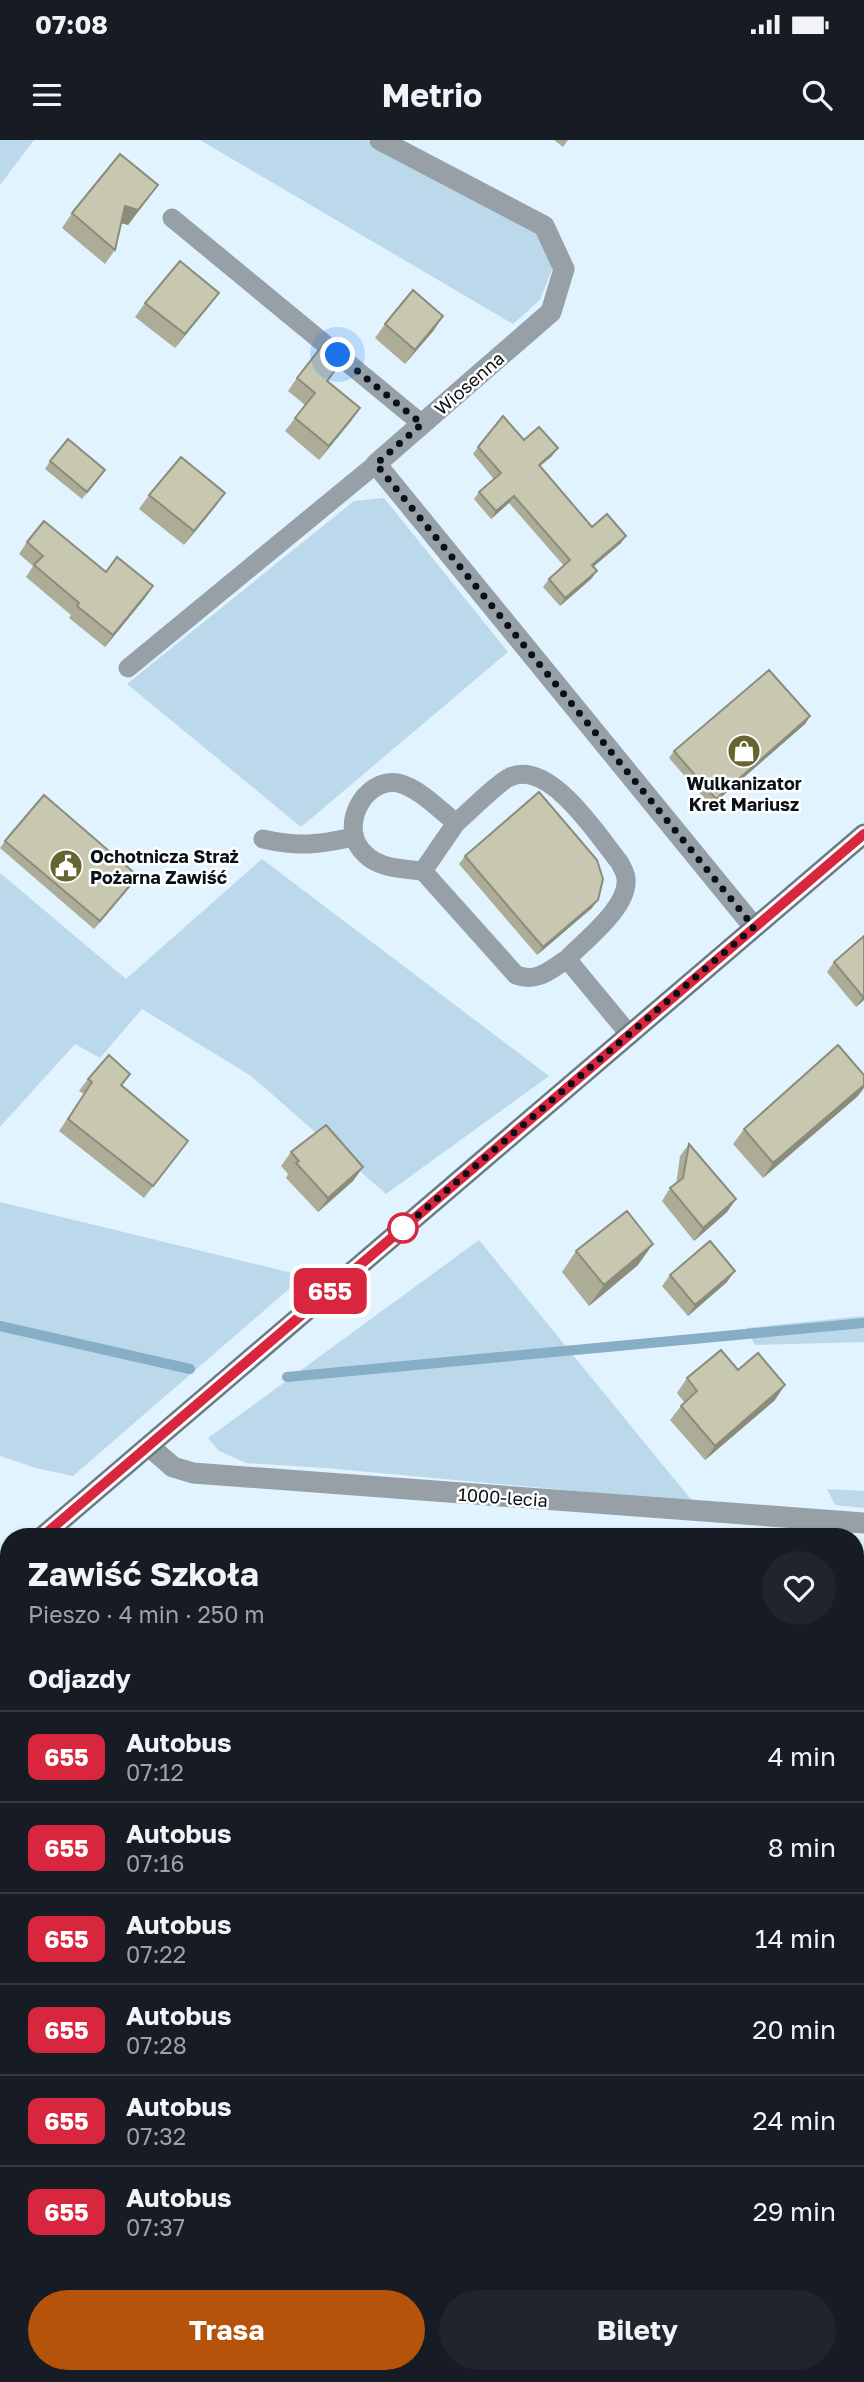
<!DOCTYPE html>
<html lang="pl">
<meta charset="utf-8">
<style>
body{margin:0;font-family:"Golos Text",sans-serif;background:#20242c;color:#f1f3f6;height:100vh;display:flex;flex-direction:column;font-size:26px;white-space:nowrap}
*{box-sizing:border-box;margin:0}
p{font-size:23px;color:#9ea1a6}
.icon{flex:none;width:38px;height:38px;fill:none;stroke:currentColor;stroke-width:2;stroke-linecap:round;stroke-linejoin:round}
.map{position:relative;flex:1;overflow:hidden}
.sheet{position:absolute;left:0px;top:1388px;width:864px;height:856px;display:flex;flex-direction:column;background:#171b24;border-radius:28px 28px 0 0;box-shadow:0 2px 5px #0004}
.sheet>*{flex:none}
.badge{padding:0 14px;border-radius:10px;font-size:24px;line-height:46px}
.you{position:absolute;width:35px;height:35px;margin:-18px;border:5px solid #fff;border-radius:50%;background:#1a73e8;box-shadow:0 0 0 10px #1a73e833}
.map>.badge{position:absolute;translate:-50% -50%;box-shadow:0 0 0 4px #fff}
h2{padding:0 28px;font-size:26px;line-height:63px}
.round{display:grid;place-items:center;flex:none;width:74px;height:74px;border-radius:37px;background:#20242c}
.summary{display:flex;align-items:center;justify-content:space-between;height:119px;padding:0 28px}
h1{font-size:33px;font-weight:700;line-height:52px}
.primary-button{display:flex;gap:14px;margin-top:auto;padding:14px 28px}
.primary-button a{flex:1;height:80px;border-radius:42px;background:#b45309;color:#fff;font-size:28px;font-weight:700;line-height:80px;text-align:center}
.primary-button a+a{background:#20242c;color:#f1f3f6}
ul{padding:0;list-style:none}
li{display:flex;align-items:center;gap:21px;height:91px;padding:0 28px;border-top:2px solid #363941}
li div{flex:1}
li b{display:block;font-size:26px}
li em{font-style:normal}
li .badge{min-width:77px;font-weight:700;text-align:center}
.status{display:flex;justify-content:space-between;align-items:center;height:49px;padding:0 35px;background:#171b24;direction:ltr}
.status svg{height:19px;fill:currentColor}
header{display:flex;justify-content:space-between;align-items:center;height:91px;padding:0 28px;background:#171b24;font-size:32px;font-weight:700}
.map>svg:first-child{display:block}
.green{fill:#bbd9eb}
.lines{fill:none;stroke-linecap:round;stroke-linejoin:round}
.stream{stroke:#88aec6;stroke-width:10}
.lane{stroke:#96a0a6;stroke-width:19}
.street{stroke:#96a0a6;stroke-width:21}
.secondary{stroke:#6c7a83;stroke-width:21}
.wall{fill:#acac97}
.shaded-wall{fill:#8c8c7b}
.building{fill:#c8c8b0;stroke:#8c8c7b;stroke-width:2}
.line-casing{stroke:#fff;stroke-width:16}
.line{stroke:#d7263d;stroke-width:10}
.walk{stroke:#0a1217;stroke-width:7;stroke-dasharray:0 12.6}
.stop-dot{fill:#fff;stroke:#d7263d;stroke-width:3.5}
.labels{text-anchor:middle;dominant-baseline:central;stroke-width:5;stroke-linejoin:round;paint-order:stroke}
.street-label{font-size:18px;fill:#0a1217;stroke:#fff}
.poi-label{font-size:18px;font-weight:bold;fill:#0a1217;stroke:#fff}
</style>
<div class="status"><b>07:08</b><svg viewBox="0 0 49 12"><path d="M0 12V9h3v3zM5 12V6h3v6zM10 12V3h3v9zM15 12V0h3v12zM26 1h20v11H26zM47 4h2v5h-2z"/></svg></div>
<header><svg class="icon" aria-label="menu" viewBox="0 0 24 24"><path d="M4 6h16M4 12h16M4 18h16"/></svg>Metrio<svg class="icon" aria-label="search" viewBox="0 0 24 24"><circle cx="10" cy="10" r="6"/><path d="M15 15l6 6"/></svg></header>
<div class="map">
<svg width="864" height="2242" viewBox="0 0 864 2242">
<rect width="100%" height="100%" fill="#e0f3ff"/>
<path class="green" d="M0 0H34L0 45Z
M200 0H366L536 90 555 122 540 160 513 184Z
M384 358 508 512 301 687 127 544 354 361Z
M262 719 549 936 386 1054 251 936 142 869 100 918 75 904 0 987V733L126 839Z
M0 1062 304 1136 73 1336 36 1328 0 1316Z
M479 1100 693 1362 326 1328 246 1323 219 1311 208 1298Z
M864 1176V1202L755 1205 746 1188Z
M827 1349 864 1351V1368L835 1365Z
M9 1842V1923L0 1915V1852Z
M864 2063V2175L856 2165V2071Z"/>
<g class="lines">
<path class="stream" d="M0 1186 190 1229
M287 1237 864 1183"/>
<path class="lane" d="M172 78 422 284
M128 528 376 324
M456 683C468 673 498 642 510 637 550 619 599 697 620 723 622 728 626 733 626 739 629 767 585 800 567 819
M263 699C297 707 319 705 353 697
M423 731 456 683C440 670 419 648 398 643 364 637 336 689 366 715 381 729 404 729 423 731L516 835C537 843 550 830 567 819L629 894"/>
<path class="street" d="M380 0 544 86 564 129 551 172 376 324 754 787
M150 1307 173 1327 193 1333 864 1383
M856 2046 864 2039
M727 2235 732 2242
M636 2242 644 2235"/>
<path class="secondary" d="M43 1396 864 694
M0 1433 9 1426"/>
</g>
<path class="wall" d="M554 0H568L563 7Z
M158 45 128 85 121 83 115 110 105 124 62 88 72 73Z
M219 153 208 167 175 208 135 177 145 163Z
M385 184 434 190 405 224 375 198Z
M297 238 327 241 351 281 319 320 285 291 305 265 288 251Z
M524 300 552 316 540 326 592 387 621 403 593 427 597 431 591 439 560 466 543 447 549 439 564 426 509 363 491 379 474 359 479 352 494 339 473 314 478 307Z
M50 321 100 337 82 359 45 329Z
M149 355 215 367 184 405 139 369Z
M27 402 106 432 145 458 105 507 69 478 71 475 26 437 33 426 19 414Z
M810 576 805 584 711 666 669 618 674 611Z
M5 701 132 744 94 789 0 708Z
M465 716 592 768 537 815 459 724Z
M864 796V860L856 867 827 832 834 822Z
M130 934 122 946 188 1001 144 1058 59 991 84 954 79 951 88 939Z
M858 956 763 1038 733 1004 744 989Z
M689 1004 736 1059 727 1072 694 1101 662 1061 670 1048 676 1045 680 1016Z
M291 1012 363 1027 353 1041 318 1072 286 1038 288 1034 281 1026Z
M576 1111 638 1125 589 1166 562 1132Z
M670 1135 727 1142 688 1176 662 1146Z
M738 1230 775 1260 705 1320 670 1280 681 1266 684 1262 677 1253 687 1238Z
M9 1566V1589L0 1579V1576Z
M864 1566V1787L856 1778V1573Z
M0 2123 6 2128 9 2124V2195L0 2188Z
M385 2235H470L478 2242H381Z
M541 2235H565L558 2242H547Z
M848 2235H856L864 2242H850L846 2238Z"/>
<path class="shaded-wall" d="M158 45 128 85 114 81 125 66Z
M219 153 208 167 175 208 185 194Z
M443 176 434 190 405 224 415 210Z
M360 268 351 281 319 320 329 306Z
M558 308 552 316 533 332 539 325Z
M225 353 215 367 184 405 194 391Z
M514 356 509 363 491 379 496 371Z
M626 396 621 403 586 433 592 425Z
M597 431 591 439 560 466 565 458Z
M153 446 145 458 105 507 113 495Z
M810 576 805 584 711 666 716 659Z
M138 736 132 744 94 789 100 781Z
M598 760 592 768 537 815 543 807Z
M864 856V860L856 867 863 857Z
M864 945V948L858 956 763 1038 773 1023Z
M363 1027 353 1041 318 1072 328 1058Z
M736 1059 727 1072 694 1101 703 1088Z
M653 1104 638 1125 589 1166 604 1145Z
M735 1131 727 1142 688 1176 695 1165Z
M785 1245 775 1260 705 1320 715 1306Z
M9 1645V1646L0 1658V1653Z"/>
<path class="building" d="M120 14 158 45 138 70 125 66 115 110 72 73Z
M180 121 219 153 185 194 145 163Z
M413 150 443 176 415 210 385 184Z
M326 201 346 216 327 241 360 268 329 306 295 278 315 253 297 238Z
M503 276 524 300 539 287 558 308 539 325 592 387 607 374 626 396 592 425 597 431 565 458 549 439 570 420 514 356 496 371 479 352 501 333 478 307Z
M68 299 105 330 87 352 50 321Z
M181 317 225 353 194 391 149 355Z
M44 381 106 432 117 417 153 446 113 495 77 466 79 463 34 425 43 416 27 402Z
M769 530 810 576 716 659 674 611Z
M539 652 597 720 603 739 598 760 543 807 465 716Z
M44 655 138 736 100 781 5 701Z
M864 796V856L863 857 834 822Z
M838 905 864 935V945L773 1023 744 989Z
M109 915 130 934 121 945 188 1001 153 1046 68 979 92 942 88 939Z
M326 985 363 1027 328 1058 296 1023 299 1021 291 1012Z
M689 1004 736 1059 703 1088 670 1048 683 1038Z
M627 1071 653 1104 604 1145 576 1111Z
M710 1101 735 1131 695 1165 670 1135Z
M721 1210 738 1230 758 1213 785 1245 715 1306 681 1266 697 1251 687 1238Z
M9 1566V1575L4 1571Z
M864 1566V1748L858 1742 856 1743V1573Z
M0 1630 9 1639V1645L0 1653Z
M0 2123 6 2128 9 2124V2168L0 2160Z
M864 2219V2242H862L855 2235 856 2226Z
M72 2235H90L98 2242H66Z
M131 2235H173L181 2242H125Z
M386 2235H470L478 2242H394Z
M553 2235H563L557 2240Z"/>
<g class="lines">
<defs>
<path id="line" d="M43 1396 864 694"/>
</defs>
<use href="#line" class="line-casing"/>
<use href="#line" class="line"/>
<path class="walk" d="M338 215 422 284 376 324 754 787 403 1088"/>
</g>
<defs>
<symbol id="shop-disc" viewBox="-11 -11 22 22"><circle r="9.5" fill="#666430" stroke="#fff"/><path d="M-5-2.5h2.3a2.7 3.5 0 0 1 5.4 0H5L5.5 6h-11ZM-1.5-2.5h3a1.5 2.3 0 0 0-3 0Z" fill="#fff"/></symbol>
<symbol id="civic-disc" viewBox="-11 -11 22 22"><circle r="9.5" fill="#666430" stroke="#fff"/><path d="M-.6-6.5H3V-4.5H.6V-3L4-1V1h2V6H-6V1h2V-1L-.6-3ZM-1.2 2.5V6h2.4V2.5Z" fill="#fff"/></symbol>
</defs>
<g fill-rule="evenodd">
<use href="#shop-disc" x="725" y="592" width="38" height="38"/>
<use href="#civic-disc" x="47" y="707" width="38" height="38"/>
</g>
<circle class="stop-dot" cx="403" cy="1088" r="14"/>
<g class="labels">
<g class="street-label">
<text transform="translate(469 243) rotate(-41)">Wiosenna</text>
<text transform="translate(503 1357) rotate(4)">1000-lecia</text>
</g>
<g class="poi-label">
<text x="744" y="643">Wulkanizator<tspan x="744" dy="21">Kret Mariusz</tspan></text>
<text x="90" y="716" text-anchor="start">Ochotnicza Straż<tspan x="90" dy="21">Pożarna Zawiść</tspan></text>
</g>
</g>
</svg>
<div class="you" style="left:338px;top:215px"></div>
<b class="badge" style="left:330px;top:1151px;background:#d7263d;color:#fff">655</b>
<section class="sheet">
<div class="summary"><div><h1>Zawiść Szkoła</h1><p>Pieszo · 4 min · 250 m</p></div><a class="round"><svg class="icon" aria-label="heart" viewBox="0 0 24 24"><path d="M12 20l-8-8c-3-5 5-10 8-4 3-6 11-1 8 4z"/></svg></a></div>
<h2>Odjazdy</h2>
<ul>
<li><span class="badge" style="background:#d7263d;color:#fff">655</span><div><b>Autobus</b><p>07:12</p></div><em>4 min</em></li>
<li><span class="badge" style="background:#d7263d;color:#fff">655</span><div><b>Autobus</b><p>07:16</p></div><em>8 min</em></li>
<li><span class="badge" style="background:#d7263d;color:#fff">655</span><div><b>Autobus</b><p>07:22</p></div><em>14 min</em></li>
<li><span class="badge" style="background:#d7263d;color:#fff">655</span><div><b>Autobus</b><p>07:28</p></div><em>20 min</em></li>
<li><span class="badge" style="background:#d7263d;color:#fff">655</span><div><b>Autobus</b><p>07:32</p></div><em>24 min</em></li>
<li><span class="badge" style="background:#d7263d;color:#fff">655</span><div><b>Autobus</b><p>07:37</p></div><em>29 min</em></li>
</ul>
<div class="primary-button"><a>Trasa</a><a>Bilety</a></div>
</section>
</div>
